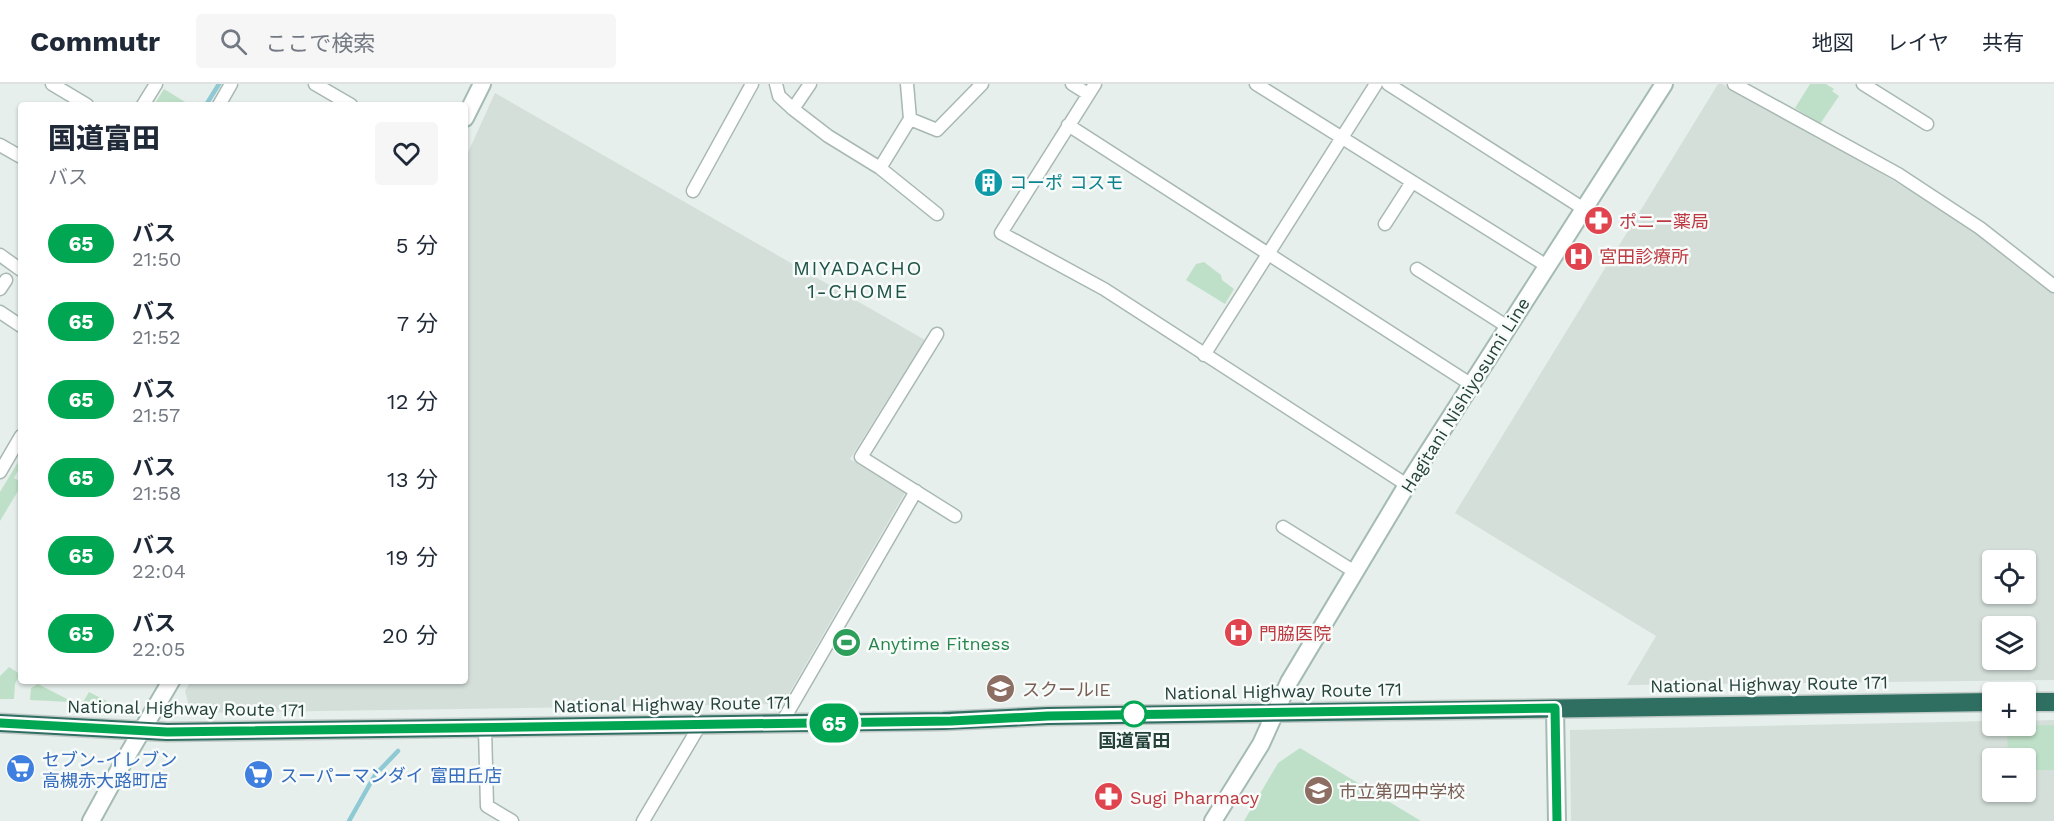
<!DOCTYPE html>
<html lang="ja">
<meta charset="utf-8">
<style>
body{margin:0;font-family:"Work Sans","Noto Sans JP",sans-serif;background:#f6f6f7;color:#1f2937;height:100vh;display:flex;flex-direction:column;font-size:22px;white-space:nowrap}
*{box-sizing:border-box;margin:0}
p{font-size:20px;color:#747a83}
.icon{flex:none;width:33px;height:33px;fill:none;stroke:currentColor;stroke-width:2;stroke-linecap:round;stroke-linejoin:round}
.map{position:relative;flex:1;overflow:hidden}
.drawer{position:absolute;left:18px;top:18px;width:450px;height:582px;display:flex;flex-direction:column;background:#fff;border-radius:6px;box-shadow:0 2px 4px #0004}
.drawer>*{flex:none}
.badge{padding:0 12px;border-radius:20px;font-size:21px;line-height:39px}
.fabs{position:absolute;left:1982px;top:466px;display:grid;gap:12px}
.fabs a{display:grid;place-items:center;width:54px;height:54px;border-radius:6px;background:#fff;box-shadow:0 2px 4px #0004;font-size:30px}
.map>.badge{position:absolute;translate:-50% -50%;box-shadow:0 0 0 3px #fff}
.round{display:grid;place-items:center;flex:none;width:63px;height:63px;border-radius:6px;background:#f6f6f7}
.head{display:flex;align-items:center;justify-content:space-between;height:102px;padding:0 30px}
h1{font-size:28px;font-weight:800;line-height:45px}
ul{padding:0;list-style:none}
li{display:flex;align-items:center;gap:18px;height:78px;padding:0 30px}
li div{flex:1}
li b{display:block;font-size:22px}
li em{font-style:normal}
li .badge{min-width:66px;font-weight:700;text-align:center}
header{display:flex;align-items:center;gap:36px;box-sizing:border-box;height:84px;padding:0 30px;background:#fff;border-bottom:2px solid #e0e1e3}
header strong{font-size:28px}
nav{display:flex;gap:33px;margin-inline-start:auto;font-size:21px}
.search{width:420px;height:54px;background:#f6f6f7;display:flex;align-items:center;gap:15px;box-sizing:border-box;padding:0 21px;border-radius:6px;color:#747a83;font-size:22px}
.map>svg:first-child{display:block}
.built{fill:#d4dfda;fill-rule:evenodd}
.green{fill:#bfe0c8}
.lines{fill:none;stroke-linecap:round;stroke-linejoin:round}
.stream{stroke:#8ec9d4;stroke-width:4.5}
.street-casing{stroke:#a8b8b2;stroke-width:15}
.secondary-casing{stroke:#a4bbb3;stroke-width:20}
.highway-casing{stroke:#c2cac8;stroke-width:21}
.street{stroke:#fff;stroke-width:12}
.secondary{stroke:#fff;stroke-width:16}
.highway{stroke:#2f6f62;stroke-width:18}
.line-casing{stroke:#fff;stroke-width:14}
.line{stroke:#00a651;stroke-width:9}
.stop-dot{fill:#fff;stroke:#00a651;stroke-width:3}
.labels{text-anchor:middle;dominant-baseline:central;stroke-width:5;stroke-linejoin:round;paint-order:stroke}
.culture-label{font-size:18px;fill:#0d838f;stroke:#f7fbf9;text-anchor:start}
.health-label{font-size:18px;fill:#be3a42;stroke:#f7fbf9;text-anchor:start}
.street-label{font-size:18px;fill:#24423a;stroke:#f7fbf9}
.leisure-label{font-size:18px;fill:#27864d;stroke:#f7fbf9;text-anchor:start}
.education-label{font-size:18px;fill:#785e54;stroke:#f7fbf9;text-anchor:start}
.stop-label{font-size:18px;font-weight:bold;fill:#24423a;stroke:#f7fbf9}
.shop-label{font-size:18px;fill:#366cbe;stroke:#f7fbf9;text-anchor:start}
.neighbourhood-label{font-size:20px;letter-spacing:1.5px;fill:#1f5548;stroke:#f7fbf9}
</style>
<header>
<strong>Commutr</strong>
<div class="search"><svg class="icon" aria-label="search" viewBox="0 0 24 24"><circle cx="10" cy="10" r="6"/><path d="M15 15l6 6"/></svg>ここで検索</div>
<nav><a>地図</a><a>レイヤ</a><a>共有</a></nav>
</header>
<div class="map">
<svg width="2054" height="737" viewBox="0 0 2054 737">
<rect width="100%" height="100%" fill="#e6efeb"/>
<path class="built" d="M1718 0H1722L1780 30 1952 131 2054 209V596L1627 601 1656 552 1455 429ZM1992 477H2025V510H1992ZM1992 543H2025V576H1992Z
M495 9 925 256 850 375 905 409 783 620 191 629 185 607 191 597H465V75Z
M2054 636V737H1571L1570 646 1992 637V642H2025V637ZM1992 675H2025V708H1992Z"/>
<path class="green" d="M1810 0H1826L1834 5 1832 7 1839 12 1820 40 1795 24Z
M164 5 190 21H154Z
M1204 178 1221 191 1222 196 1234 205 1225 220 1186 196 1196 180Z
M21 373V381L14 394 21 398V402L0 437V408Z
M9 583 20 590 15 600 14 615H0V592Z
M38 600 67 615 70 618 30 616 31 604Z
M89 608 113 620 83 618Z
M2054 641V686H2030V674H2008L2007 642Z
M1300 664 1421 737H1244L1278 679Z"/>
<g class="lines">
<path class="stream" d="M206 21 219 0
M349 737 375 691 398 667"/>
<defs>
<path id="street" d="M52 0 87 21
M315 0 351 21
M776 0 779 12 793 25 828 52 880 84 937 130
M1072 0 1088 10
M1095 0 1001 149 1104 205 1407 401
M1256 0 1547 182
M1388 0 1584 125
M1734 0 1898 90 1980 144 2054 202
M1863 0 1927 40
M143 21 156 0
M219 21 231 0
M793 25 810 0
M910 35 937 46 982 0
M1068 41 1472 301
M0 61 21 73
M880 84 910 35 907 0
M693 107 752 0
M1385 140 1412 98
M0 171 21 186
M1417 185 1508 243
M0 205 6 196
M0 228 21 242
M937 250 861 373 955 432
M1204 271 1376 0
M0 388 21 352
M1283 443 1355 488
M781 640 916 407
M485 645 487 722 512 737
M643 737 700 641"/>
<path id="secondary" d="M465 34 482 0
M1555 624 1557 737
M91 737 124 677 171 597
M1213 737 1261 660 1289 598 1407 401 1664 0"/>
<path id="highway" d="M2025 618H2054
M0 639 167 648 943 637 1048 632 1992 618"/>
</defs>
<use href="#street" class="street-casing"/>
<use href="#secondary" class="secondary-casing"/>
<use href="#highway" class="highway-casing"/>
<use href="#street" class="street"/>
<use href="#secondary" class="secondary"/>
<use href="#highway" class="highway"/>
</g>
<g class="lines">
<defs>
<path id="line" d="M0 639 167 648 951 637 1048 632 1555 624 1557 737"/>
</defs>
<use href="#line" class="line-casing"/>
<use href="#line" class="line"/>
</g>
<defs>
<symbol id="building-disc" viewBox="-11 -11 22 22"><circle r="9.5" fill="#0f9aa8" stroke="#f7fbf9"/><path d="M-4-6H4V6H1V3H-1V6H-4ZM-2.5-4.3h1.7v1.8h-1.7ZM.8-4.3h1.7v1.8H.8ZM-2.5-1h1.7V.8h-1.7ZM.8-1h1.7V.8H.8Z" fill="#fff"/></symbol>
<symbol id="pharmacy-disc" viewBox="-11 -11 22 22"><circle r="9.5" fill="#e0444e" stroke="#f7fbf9"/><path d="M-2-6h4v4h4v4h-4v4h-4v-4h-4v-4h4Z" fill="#fff"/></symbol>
<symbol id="hospital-disc" viewBox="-11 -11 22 22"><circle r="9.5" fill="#e0444e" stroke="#f7fbf9"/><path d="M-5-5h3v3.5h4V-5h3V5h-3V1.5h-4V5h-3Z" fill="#fff"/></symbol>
<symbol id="stadium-disc" viewBox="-11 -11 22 22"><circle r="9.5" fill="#2e9e5b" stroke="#f7fbf9"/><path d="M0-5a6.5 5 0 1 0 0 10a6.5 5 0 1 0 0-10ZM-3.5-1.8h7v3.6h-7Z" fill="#fff"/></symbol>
<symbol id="school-disc" viewBox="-11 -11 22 22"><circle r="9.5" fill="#8d6e63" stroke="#f7fbf9"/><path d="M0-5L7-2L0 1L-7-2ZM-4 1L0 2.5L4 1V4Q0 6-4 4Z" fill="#fff"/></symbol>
<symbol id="supermarket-disc" viewBox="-11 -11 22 22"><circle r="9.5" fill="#3f7fe0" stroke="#f7fbf9"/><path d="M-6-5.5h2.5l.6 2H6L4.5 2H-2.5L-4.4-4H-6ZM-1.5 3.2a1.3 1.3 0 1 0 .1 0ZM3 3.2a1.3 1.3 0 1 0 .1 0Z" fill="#fff"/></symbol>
</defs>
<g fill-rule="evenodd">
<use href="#building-disc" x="972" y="82" width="33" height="33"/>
<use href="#pharmacy-disc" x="1582" y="120" width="33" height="33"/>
<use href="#hospital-disc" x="1562" y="156" width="33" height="33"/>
<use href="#hospital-disc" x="1222" y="532" width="33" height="33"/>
<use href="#stadium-disc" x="830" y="542" width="33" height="33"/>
<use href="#school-disc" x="984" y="588" width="33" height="33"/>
<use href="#supermarket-disc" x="4" y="668" width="33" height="33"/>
<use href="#supermarket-disc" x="242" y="674" width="33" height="33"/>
<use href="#school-disc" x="1302" y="690" width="33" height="33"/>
<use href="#pharmacy-disc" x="1092" y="696" width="33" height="33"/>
</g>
<circle class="stop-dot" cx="1134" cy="630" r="12"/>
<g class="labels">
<g class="culture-label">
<text x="1009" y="98">コーポ コスモ</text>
</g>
<g class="health-label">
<text x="1619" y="137">ポニー薬局</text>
<text x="1599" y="172">宮田診療所</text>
<text x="1259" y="549">門脇医院</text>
<text x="1130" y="713">Sugi Pharmacy</text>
</g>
<g class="street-label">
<text transform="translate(1465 311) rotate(-58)">Hagitani Nishiyosumi Line</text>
<text transform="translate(1769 600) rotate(-1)">National Highway Route 171</text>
<text transform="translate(1283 607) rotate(-1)">National Highway Route 171</text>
<text transform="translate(672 620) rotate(-1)">National Highway Route 171</text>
<text transform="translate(186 624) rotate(1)">National Highway Route 171</text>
</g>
<g class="leisure-label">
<text x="868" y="559">Anytime Fitness</text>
</g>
<g class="education-label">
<text x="1022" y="605">スクールIE</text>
<text x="1339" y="707">市立第四中学校</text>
</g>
<g class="stop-label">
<text x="1134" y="656">国道富田</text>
</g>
<g class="shop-label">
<text x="42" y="675">セブン-イレブン<tspan x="42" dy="21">高槻赤大路町店</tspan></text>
<text x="280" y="691">スーパーマンダイ 富田丘店</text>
</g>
<g class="neighbourhood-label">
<text x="858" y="184">MIYADACHO<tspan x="858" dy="23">1-CHOME</tspan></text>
</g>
</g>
</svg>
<div class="fabs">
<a><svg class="icon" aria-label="locate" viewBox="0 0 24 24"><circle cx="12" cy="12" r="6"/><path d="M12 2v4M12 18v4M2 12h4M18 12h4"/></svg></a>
<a><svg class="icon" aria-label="layers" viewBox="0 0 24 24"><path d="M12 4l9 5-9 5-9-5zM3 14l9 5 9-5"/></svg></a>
<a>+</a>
<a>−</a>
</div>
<b class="badge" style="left:834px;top:639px;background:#00a651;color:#fff">65</b>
<section class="drawer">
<div class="head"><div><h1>国道富田</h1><p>バス</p></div><a class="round"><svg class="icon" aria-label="heart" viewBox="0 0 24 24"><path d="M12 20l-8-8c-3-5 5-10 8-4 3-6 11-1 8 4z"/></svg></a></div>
<ul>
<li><span class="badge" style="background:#00a651;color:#fff">65</span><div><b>バス</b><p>21:50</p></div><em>5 分</em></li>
<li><span class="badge" style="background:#00a651;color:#fff">65</span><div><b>バス</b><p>21:52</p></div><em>7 分</em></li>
<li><span class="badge" style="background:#00a651;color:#fff">65</span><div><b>バス</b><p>21:57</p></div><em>12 分</em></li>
<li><span class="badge" style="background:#00a651;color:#fff">65</span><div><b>バス</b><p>21:58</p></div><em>13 分</em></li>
<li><span class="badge" style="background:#00a651;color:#fff">65</span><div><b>バス</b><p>22:04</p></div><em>19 分</em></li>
<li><span class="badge" style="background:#00a651;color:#fff">65</span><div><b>バス</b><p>22:05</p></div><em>20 分</em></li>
</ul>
</section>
</div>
